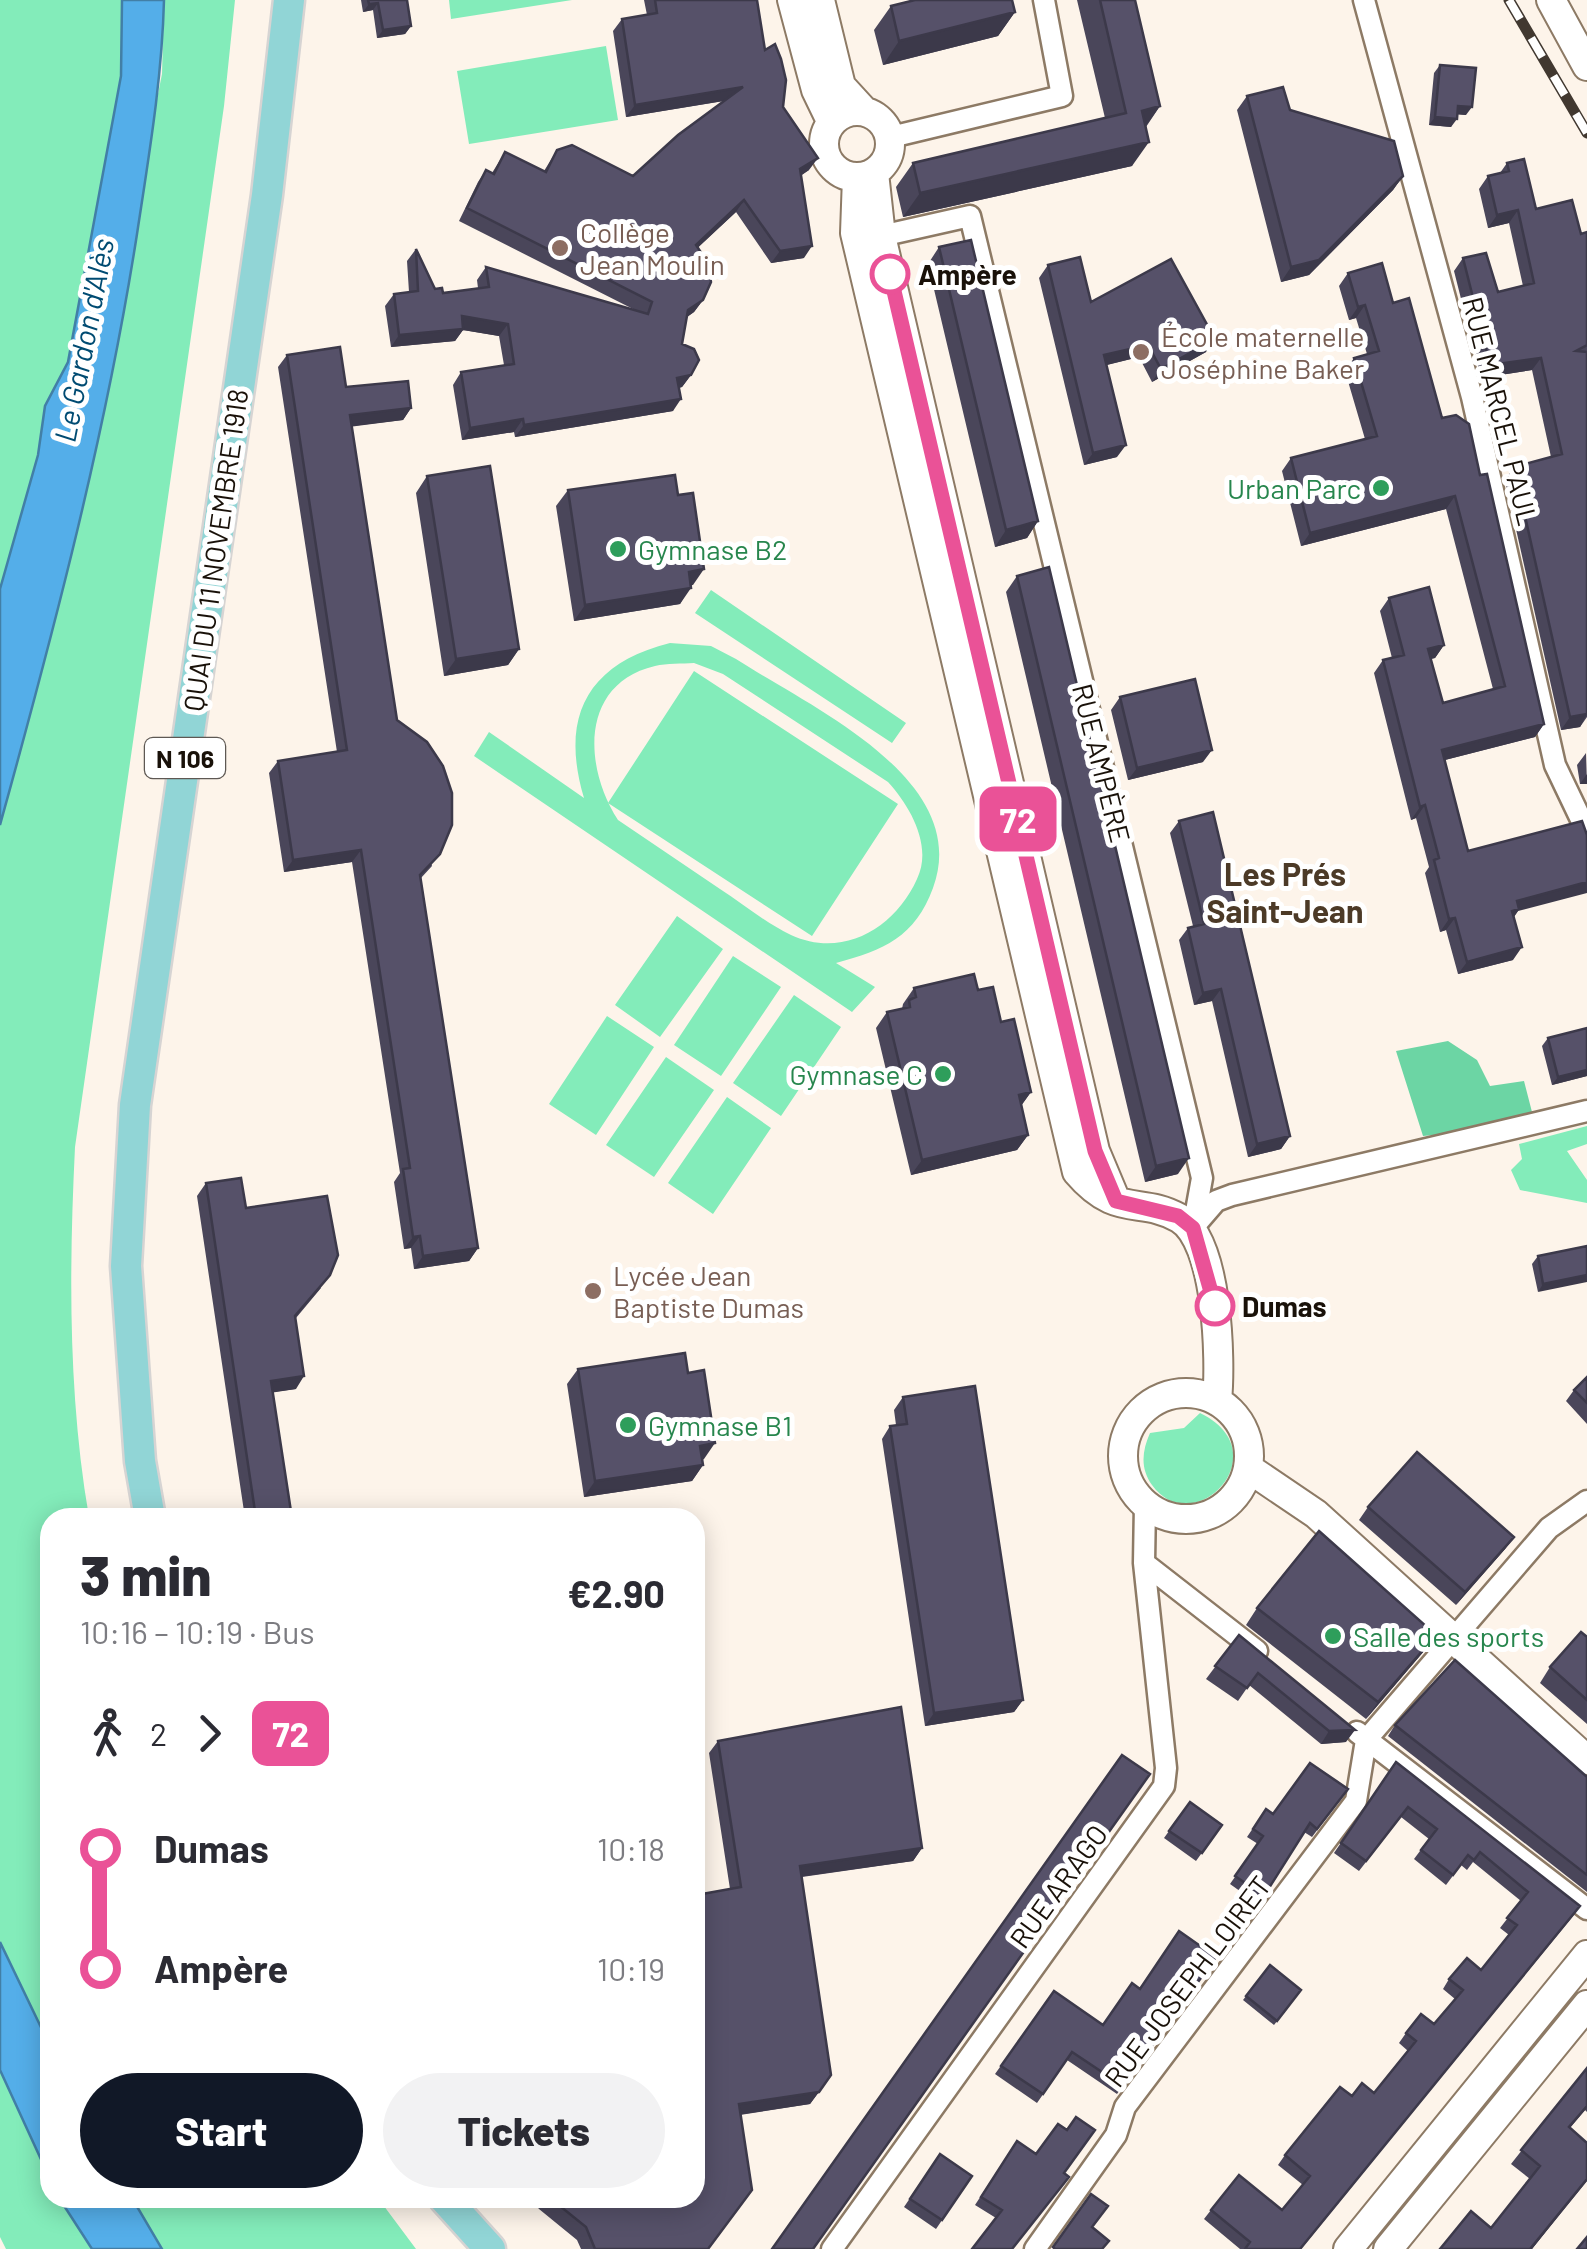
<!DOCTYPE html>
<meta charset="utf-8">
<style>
body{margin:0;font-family:Barlow,sans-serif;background:#f2f2f3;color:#2b2b33;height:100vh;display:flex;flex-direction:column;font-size:38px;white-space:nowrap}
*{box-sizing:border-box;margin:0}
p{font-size:32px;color:#7c7c81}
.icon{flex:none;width:55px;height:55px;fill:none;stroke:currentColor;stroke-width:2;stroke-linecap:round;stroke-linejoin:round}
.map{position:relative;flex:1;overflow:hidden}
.details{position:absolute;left:40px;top:1508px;width:665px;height:700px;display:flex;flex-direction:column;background:#fff;border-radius:30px;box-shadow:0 5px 25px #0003}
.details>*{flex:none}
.badge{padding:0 20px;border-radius:15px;font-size:35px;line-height:65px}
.map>.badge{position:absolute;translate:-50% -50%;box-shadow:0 0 0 5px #fff}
.legs{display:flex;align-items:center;gap:15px;height:110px;padding:0 40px;font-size:32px}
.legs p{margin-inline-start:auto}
.overview{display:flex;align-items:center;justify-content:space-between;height:170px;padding:0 40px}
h1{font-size:55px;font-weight:800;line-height:75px}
.action{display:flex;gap:20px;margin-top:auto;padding:20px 40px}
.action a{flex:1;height:115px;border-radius:60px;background:#111827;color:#fff;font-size:40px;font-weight:800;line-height:115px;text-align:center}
.action a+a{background:#f2f2f3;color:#2b2b33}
ul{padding:0 40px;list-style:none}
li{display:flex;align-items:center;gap:35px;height:120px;font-size:38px}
li i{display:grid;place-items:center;width:15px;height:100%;margin:0 12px;background:currentColor}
li i::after{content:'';width:25px;height:25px;margin:-12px;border:8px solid;border-radius:50%;background:#fff}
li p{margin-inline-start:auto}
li:first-child i{background:linear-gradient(#0000 50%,currentColor 0)}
li:last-child i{background:linear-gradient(currentColor 50%,#0000 0)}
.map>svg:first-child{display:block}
.green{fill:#83ecba;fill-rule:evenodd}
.forest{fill:#6cd5a4}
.water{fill:#54aee9;stroke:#427fa6;stroke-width:2.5}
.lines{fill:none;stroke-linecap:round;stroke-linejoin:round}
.street-casing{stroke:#8d7a65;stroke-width:25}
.secondary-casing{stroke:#8d7a65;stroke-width:32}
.primary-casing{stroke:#d6d4d3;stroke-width:35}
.street{stroke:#fff;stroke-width:20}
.secondary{stroke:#fff;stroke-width:28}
.primary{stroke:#91d5d6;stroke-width:30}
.rail-casing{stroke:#413830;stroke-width:11}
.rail{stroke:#fff;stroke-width:8;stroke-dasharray:22;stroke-linecap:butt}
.wall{fill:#4a465a}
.shaded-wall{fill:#3c394a}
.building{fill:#565169;stroke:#3c394a;stroke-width:2.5}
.line-1-casing{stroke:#fff;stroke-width:22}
.line-1{stroke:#ea5297;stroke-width:15}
.education-dot{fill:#8d6e63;stroke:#fff;stroke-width:4}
.stop-1-dot{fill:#fff;stroke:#ea5297;stroke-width:5}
.leisure-dot{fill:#2e9e5b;stroke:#fff;stroke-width:4}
.labels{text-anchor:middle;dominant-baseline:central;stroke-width:10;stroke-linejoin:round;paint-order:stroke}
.shield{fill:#fff;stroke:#5e5853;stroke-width:2.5}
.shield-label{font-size:25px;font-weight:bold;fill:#191109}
.education-label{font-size:28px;fill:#785e54;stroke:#fff;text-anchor:start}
.stop-label{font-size:28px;font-weight:bold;fill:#191109;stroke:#fff;text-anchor:start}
.street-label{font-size:28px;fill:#191109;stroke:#fff}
.leisure-label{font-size:28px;fill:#27864d;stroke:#fff;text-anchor:start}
.water-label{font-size:30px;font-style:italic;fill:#004b72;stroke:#fff}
.quarter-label{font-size:32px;font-weight:bold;fill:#4c3a27;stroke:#fff}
</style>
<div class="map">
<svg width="1587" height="2249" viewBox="0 0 1587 2249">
<rect width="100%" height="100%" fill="#fdf4ea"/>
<path class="green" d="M0 0H122L121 76 68 362 45 406 38 455 0 589Z
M164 0H235L224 106 75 1147C69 1270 68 1395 89 1517L50 1518V2046L0 1942V825L42 672 162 74Z
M449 0H572L451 19Z
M606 46 618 120 469 144 457 71Z
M711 590 906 723 892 743 695 613Z
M670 643 711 646 736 659C810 707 973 779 933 888 915 937 884 950 836 963L875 987 852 1012 474 756 489 732 584 798C560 718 586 664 670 643ZM694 663 723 674 888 782C910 806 933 846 917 879 895 928 843 959 791 935 766 923 743 904 720 889 686 866 652 843 618 820 584 768 579 684 655 666 667 663 682 664 694 663Z
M694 671 898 804 812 936 608 803Z
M677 916 723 949 660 1037 615 1005Z
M733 956 781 987 721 1076 674 1045Z
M794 995 841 1027 781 1116 733 1083Z
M607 1016 654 1047 596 1135 549 1104Z
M666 1057 714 1090 654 1177 606 1145Z
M727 1097 771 1128 713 1214 668 1183Z
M1587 1126V1144L1567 1151 1587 1180V1203L1520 1190 1511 1170 1522 1159 1519 1144Z
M1200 1413C1281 1452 1194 1543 1152 1485 1140 1468 1142 1451 1150 1433L1184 1428Z
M0 2070 50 2179V2198H59L92 2249H6L0 2237Z
M132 2198H378L416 2249H162Z"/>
<path class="forest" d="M1448 1041 1477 1060 1490 1086 1524 1081 1532 1112 1467 1132 1423 1136 1396 1051Z"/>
<path class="water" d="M122 0H164C162 79 149 155 137 234 106 433 54 630 0 825V589L38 455 45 406 68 362 121 76Z
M0 1942 50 2046V2179L0 2070Z
M59 2198H132L162 2249H92Z"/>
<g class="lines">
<defs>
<path id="street" d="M1364 0 1472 397 1555 765 1587 832
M891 137 1062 96 1044 0
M881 236 970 216 1202 1178 1193 1228
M1197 1223 1216 1201 1232 1195 1587 1111
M1144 1563 1257 1651
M1357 1732 1587 1909
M832 2249 1164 1786 1166 1768 1144 1563 1145 1504
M1035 2249 1116 2135 1125 2107 1356 1801 1366 1740 1549 1528 1587 1501"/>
<path id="secondary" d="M792 0 816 90 831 121
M820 0 841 86 863 110
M1551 0 1587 66
M824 144a33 33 0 1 1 66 0a33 33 0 1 1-66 0Z
M874 173 881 236 1095 1151 1116 1201
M857 177 855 233 1077 1172C1117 1219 1140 1196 1179 1218 1218 1240 1221 1360 1217 1401
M1123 1456a63 63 0 1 1 126 0a63 63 0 1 1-126 0Z
M1248 1468 1316 1514 1587 1760
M1348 2249 1587 1955
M1388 2249 1587 2005"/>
<path id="primary" d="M150 1518 140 1461 126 1266 135 1105 267 195 289 0
M444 2198 490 2249"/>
</defs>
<use href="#street" class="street-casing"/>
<use href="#secondary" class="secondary-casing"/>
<use href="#primary" class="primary-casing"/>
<use href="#street" class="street"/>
<use href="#secondary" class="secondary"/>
<use href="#primary" class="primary"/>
<defs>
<path id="rail" d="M1509 0 1587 133"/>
</defs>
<use href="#rail" class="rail-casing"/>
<use href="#rail" class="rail"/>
</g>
<path class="wall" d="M361 0H407L411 26 405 34 377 38 373 10 363 12Z
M644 0H757L765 50 783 107 809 170 801 175 804 258 771 263 736 212 698 247 703 300 694 312 687 317 682 344 691 375 682 387 679 388 673 411 515 437 514 432 462 440 453 385 461 372 504 365 499 336 463 330 455 341 391 347 385 306 394 294 409 292 407 261 416 249 435 289 443 293 478 288 477 280 486 267 635 310 459 221 478 182 486 170 492 173 505 152 544 171 557 150 633 176 724 101 626 117 613 31 622 19 647 15Z
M1077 0H1135L1160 106 1146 127 1132 166 903 217 896 187 913 163 1105 118Z
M891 6 1015 12 998 36 883 65 874 30Z
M1440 65 1466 115 1457 114 1451 127 1429 125 1434 73Z
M1247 96 1290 110 1403 176 1393 190 1309 275 1281 282 1237 110Z
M1507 163 1536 209 1581 234 1587 232V717L1580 727 1561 730 1505 480 1514 467 1551 457 1532 370 1481 378 1454 271 1463 258 1498 292 1523 286 1509 223 1488 228 1479 189 1488 176 1500 173Z
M939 247 1038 521 1027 538 995 547 928 264Z
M1048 265 1091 302 1206 352 1152 382 1139 357 1106 365 1117 457 1084 465 1039 278Z
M1348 273 1393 303 1442 418 1480 475 1544 724 1535 737 1445 760 1468 851 1518 911 1514 917 1513 960 1458 974 1446 930 1440 932 1425 873 1429 867 1416 818 1411 820 1374 673 1383 660 1392 658 1380 611 1389 598 1444 645 1435 658 1431 659 1443 703 1493 689 1446 509 1301 546 1282 471 1291 458 1365 439 1345 371 1354 358 1367 354 1356 318 1349 320 1339 286Z
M287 355 346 387 411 408 403 420 352 426 397 720 432 866 421 878 478 1248 469 1261 414 1269 411 1248 404 1249 394 1182 400 1173 352 862 284 872 269 773 278 761 337 752 278 367Z
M427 476 519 649 508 665 444 676 416 493Z
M568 490 693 585H691L680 604 574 621 556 506Z
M1017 576 1178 1174 1145 1182 1006 592Z
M1120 697 1203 762 1128 780 1111 710Z
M1586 753 1587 784H1580L1577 765Z
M1179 821 1290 1136 1281 1149 1248 1157 1212 1001 1194 1005 1179 940 1188 928 1193 926 1170 833Z
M914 988 978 990 1001 1022 1031 1092 1021 1106 1028 1135 1017 1150 911 1175 876 1028 887 1012 902 1009 903 1004Z
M1587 1028V1076L1552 1085 1542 1046 1548 1038Z
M206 1183 246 1208 321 1288 296 1318V1389L273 1392 292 1518H245L197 1196Z
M1587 1246 1538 1292 1532 1264 1538 1256Z
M578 1369 704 1459 702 1460 703 1465 692 1481 584 1497 567 1384Z
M1587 1377V1424L1566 1401 1574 1390Z
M903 1397 1023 1700 1014 1712 925 1726 882 1439 890 1426 896 1425 894 1410Z
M1368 1507 1514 1537 1505 1549 1456 1605 1359 1520Z
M1257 1608 1436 1635 1424 1651 1366 1719 1246 1625Z
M1239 1635 1346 1742 1321 1744 1249 1685 1238 1701 1206 1679Z
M1587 1637V1724L1540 1683 1550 1667Z
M1395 1725 1587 1777V1892L1388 1736Z
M718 1741 922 1848 913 1861 802 1877 831 2075 810 2104 740 2115 708 2249H581L577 2240 539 2209 530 2198H695L702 1894 730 1889 709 1753Z
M1396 1762 1580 1906 1301 2249H1240L1204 2219 1211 2210H1282L1303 2185 1278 2165 1285 2155 1352 2096 1374 2093 1408 2051 1399 2043 1406 2033 1434 2024 1455 1999 1443 1989 1449 1979 1481 1970 1509 1935 1500 1928 1521 1901 1473 1862 1467 1870 1461 1865 1446 1885 1414 1859 1429 1839 1401 1817 1359 1871 1334 1853Z
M1348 1789 1312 1837 1304 1832 1258 1904 1230 1884 1258 1844 1247 1837 1266 1809 1273 1814Z
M1190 1802 1222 1825 1196 1861 1164 1838Z
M1216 1957 1117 2094 1067 2060 1037 2103 995 2074 1054 1991 1103 2025 1140 1989Z
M1270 1965 1301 1990 1274 2025 1243 2000Z
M1587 2068V2112L1585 2110 1570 2128 1587 2143V2181L1532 2249H1440L1471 2211 1491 2228 1530 2179 1511 2164Z
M1017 2141 1064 2173 996 2218 975 2205Z
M940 2154 972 2176 936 2229 904 2207Z"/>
<path class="shaded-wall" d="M378 3 373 10 363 12 369 4Z
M1015 12 998 36 883 65 899 41Z
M411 26 405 34 377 38 383 30Z
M743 87 735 99 626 117 635 105Z
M1160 106 1143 130 1142 111Z
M1458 106 1472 107 1466 115 1452 114Z
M1435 117 1457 119 1451 127 1429 125Z
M1149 142 1132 166 903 217 920 193Z
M818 158 809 170 792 182 800 169Z
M1403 176 1393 190 1309 275 1281 282 1291 267Z
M744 200 736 212 688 257 696 245Z
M1518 210 1509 223 1488 228 1497 215Z
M812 246 804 258 771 263 780 251Z
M703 300 694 312 680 322 688 310Z
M1365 305 1356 318 1349 320 1358 307Z
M462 316 508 324 499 336 463 330 455 341 391 347 399 335Z
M1215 339 1206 352 1152 382 1161 369Z
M1148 345 1139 357 1095 368 1104 355Z
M1541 358 1532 370 1481 378 1490 365Z
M691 375 682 387 669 390 677 378Z
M681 399 673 411 515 437 524 425Z
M411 408 403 420 341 428 350 415Z
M523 419 514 432 462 440 470 428Z
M1126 445 1117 457 1084 465 1093 453Z
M1455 496 1446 509 1301 546 1310 533Z
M1038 521 1027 538 995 547 1006 530Z
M704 569 693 585 678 587 689 572Z
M691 588 680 604 574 621 585 605Z
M1444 645 1435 658 1419 661 1428 649Z
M519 649 508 665 444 676 456 659Z
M1587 714 1580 727 1561 730 1570 717Z
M1544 724 1535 737 1433 763 1442 750Z
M1212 750 1203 762 1128 780 1137 768Z
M1587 774V784H1580Z
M1425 805 1416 818 1411 820 1420 807Z
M361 850 352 862 284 872 293 860Z
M1587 882V893L1518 911 1510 922 1503 924 1517 901Z
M1455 918 1446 930 1440 932 1449 919Z
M1522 947 1513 960 1458 974 1467 962Z
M1221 989 1212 1001 1194 1005 1203 993Z
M1587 1070V1076L1552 1085 1558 1077Z
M1031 1092 1020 1107 1019 1095Z
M1028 1135 1017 1150 911 1175 922 1160Z
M1290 1136 1281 1149 1248 1157 1257 1144Z
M1189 1158 1178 1174 1145 1182 1156 1166Z
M420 1236 411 1248 404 1249 413 1237Z
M478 1248 469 1261 414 1269 423 1256Z
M1587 1275V1282L1538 1292 1543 1284Z
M304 1376 296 1389 263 1394 271 1381Z
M715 1443 704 1459 689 1461 700 1446Z
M703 1465 692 1481 584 1497 595 1481Z
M1514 1537 1505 1549 1456 1605 1465 1592Z
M1436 1635 1424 1651 1366 1719 1378 1702Z
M1023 1700 1014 1712 925 1726 934 1713Z
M1355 1730 1346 1742 1321 1744 1329 1731Z
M922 1848 913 1861 791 1878 800 1866Z
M1580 1906 1573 1916 1300 2249Z
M819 2092 810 2104 730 2116 739 2104Z
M1587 2179 1532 2249H1530Z"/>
<path class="building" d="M368 0H407L411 26 383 30 378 3 369 4Z
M655 0H757L765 50 775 44 781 59 786 80 783 107 818 158 800 169 812 246 780 251 744 200 696 245 708 263 711 282 703 300 688 310 682 344 694 349 699 360 691 375 677 378 681 399 524 425 523 419 470 428 461 372 514 364 508 324 462 316 463 329 399 335 394 294 418 291 416 249 435 289 442 288 443 293 489 287 486 267 648 314 652 302 467 208 486 170 494 174 505 152 546 172 557 150 572 145 633 176 678 135 743 87 635 105 622 19 657 13Z
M915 0H1012L1015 12 899 41 891 6Z
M1100 0H1135L1160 106 1142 111 1149 142 920 193 913 163 1126 113Z
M1440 65 1476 68 1472 107 1458 106 1457 119 1435 117Z
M1283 87 1290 110 1394 141 1403 176 1319 260 1291 267 1247 96Z
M1524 159 1536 209 1572 200 1581 234 1587 232V345L1576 351 1587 352V714L1570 717 1514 467 1562 454 1541 358 1490 365 1463 258 1486 253 1498 292 1534 283 1518 210 1497 215 1488 176 1509 171 1507 163Z
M971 240 1038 521 1006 530 939 247Z
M1080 257 1091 302 1171 259 1215 339 1161 369 1148 345 1104 355 1126 445 1093 453 1048 265Z
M1382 263 1393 303 1409 298 1442 418 1456 415 1469 424 1480 475 1487 474 1544 724 1442 750 1468 851 1582 821 1587 835V882L1517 901 1519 909 1512 911 1522 947 1467 962 1455 918 1449 919 1434 860 1439 858 1425 805 1420 807 1383 660 1404 655 1389 598 1429 587 1444 645 1428 649 1443 703 1505 686 1455 496 1310 533 1291 458 1377 436 1354 358 1379 351 1365 305 1358 307 1348 273Z
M340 347 346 387 408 381 411 408 350 415 397 720 427 742 443 766 452 793V825L440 854 420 875 478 1248 423 1256 420 1236 413 1237 403 1169 410 1168 361 850 293 860 278 761 347 750 287 355Z
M490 466 519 649 456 659 427 476Z
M675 475 678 495 693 493 704 569 689 572 691 588 585 605 568 490Z
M1049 567 1189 1158 1156 1166 1017 576Z
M1195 679 1212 750 1137 768 1120 697Z
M1213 812 1290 1136 1257 1144 1221 989 1203 993 1188 928 1204 924 1179 821Z
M974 974 978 990 993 987 1001 1022 1014 1019 1031 1092 1019 1095 1028 1135 922 1160 887 1012 910 1007 909 1000 916 997 914 988Z
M1587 1028V1070L1558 1077 1548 1038Z
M241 1178 246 1208 327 1196 338 1255 330 1275 295 1316 304 1376 271 1381 292 1518H256L206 1183Z
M1587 1246V1275L1543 1284 1538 1256Z
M685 1353 688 1373 704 1370 715 1443 700 1446 703 1465 595 1481 578 1369Z
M1587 1377V1403L1574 1390Z
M975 1386 1023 1700 934 1713 890 1426 907 1424 903 1397Z
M1417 1452 1514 1537 1465 1592 1368 1507Z
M1319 1531 1436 1635 1378 1702 1257 1608Z
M1581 1632 1587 1637V1700L1550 1667Z
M1239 1635 1355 1730 1329 1731 1258 1673 1247 1688 1215 1666Z
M1455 1660 1587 1777V1875L1395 1725Z
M901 1707 922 1848 800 1866 831 2075 819 2092 739 2104 752 2190 708 2249H595L586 2227 550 2198H695V1850L702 1894 741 1887 718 1741Z
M1122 1755 1150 1774 813 2249H772Z
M1396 1762 1580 1906 1300 2249H1245L1250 2242 1211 2210 1239 2175 1282 2210 1310 2176 1285 2155 1340 2087 1352 2096 1362 2083 1374 2093 1416 2041 1406 2033 1421 2014 1434 2024 1463 1990 1449 1979 1467 1958 1481 1970 1517 1925 1507 1918 1528 1892 1480 1852 1474 1860 1468 1855 1453 1875 1421 1850 1437 1829 1408 1807 1366 1861 1341 1843Z
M1310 1763 1348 1789 1317 1829 1310 1823 1264 1896 1235 1876 1263 1836 1253 1829 1266 1809 1273 1814Z
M1190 1802 1222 1825 1202 1853 1169 1831Z
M1179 1931 1216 1957 1123 2086 1072 2052 1043 2094 1001 2066 1054 1991 1103 2025 1132 1983 1140 1989Z
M1270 1965 1301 1990 1277 2021 1246 1996Z
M1587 2068V2106L1569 2127 1587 2143V2179L1530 2249H1440L1471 2211 1491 2228 1540 2166 1521 2150Z
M1076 2117 1095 2130 1064 2173 1069 2177 1012 2249H972L1002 2210 981 2197 1017 2141 1036 2154 1058 2124 1067 2130Z
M940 2154 972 2176 942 2220 910 2199Z
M1091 2194 1108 2206 1092 2227 1109 2241 1102 2249H1055L1053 2247Z
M1587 2237V2249H1577Z"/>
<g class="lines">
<defs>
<path id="line-1" d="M890 274 1095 1151 1116 1201 1178 1216 1193 1228 1215 1306"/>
</defs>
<use href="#line-1" class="line-1-casing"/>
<use href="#line-1" class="line-1"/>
</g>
<g class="education-dot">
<circle cx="560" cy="248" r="10"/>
<circle cx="1141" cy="352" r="10"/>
<circle cx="593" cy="1291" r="10"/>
</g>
<g class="stop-1-dot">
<circle cx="890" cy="274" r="18"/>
<circle cx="1215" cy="1306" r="18"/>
</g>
<g class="leisure-dot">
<circle cx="1381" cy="488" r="10"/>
<circle cx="618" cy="549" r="10"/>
<circle cx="943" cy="1074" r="10"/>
<circle cx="628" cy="1425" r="10"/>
<circle cx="1333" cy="1636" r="10"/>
</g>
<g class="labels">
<rect class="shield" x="145" y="738" width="80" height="40" rx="8"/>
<g class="shield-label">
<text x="185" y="758">N 106</text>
</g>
<g class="education-label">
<text x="580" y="232">Collège<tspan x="580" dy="32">Jean Moulin</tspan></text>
<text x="1161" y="336">École maternelle<tspan x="1161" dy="32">Joséphine Baker</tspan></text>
<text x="613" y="1275">Lycée Jean<tspan x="613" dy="32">Baptiste Dumas</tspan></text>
</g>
<g class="stop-label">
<text x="918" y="274">Ampère</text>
<text x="1242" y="1306">Dumas</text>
</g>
<g class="street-label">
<text transform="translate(1501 411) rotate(76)">RUE MARCEL PAUL</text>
<text transform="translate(215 550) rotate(-82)">QUAI DU 11 NOVEMBRE 1918</text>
<text transform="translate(1102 763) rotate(76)">RUE AMPÈRE</text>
<text transform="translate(1058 1886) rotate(-54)">RUE ARAGO</text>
<text transform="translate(1187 1981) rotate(-53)">RUE JOSEPH LOIRET</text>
</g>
<g class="leisure-label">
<text x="1361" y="488" text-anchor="end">Urban Parc</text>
<text x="638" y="549">Gymnase B2</text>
<text x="923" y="1074" text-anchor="end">Gymnase C</text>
<text x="648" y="1425">Gymnase B1</text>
<text x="1353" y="1636">Salle des sports</text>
</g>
<g class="water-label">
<text transform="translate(83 340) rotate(-79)">Le Gardon d'Alès</text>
</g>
<g class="quarter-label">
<text x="1285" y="873">Les Prés<tspan x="1285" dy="37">Saint-Jean</tspan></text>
</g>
</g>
</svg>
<b class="badge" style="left:1018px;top:819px;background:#ea5297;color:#fff">72</b>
<section class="details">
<div class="overview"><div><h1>3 min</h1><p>10:16 – 10:19 · Bus</p></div><b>€2.90</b></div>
<div class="legs"><svg class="icon" aria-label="walk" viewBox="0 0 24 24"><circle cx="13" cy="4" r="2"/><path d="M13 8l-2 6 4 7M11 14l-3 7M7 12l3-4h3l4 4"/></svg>2<svg class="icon" aria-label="forward" viewBox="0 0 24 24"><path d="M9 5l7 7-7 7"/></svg><b class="badge" style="background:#ea5297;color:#fff">72</b></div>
<ul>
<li><i style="color:#ea5297"></i><b>Dumas</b><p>10:18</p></li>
<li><i style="color:#ea5297"></i><b>Ampère</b><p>10:19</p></li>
</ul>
<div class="action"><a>Start</a><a>Tickets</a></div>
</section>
</div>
